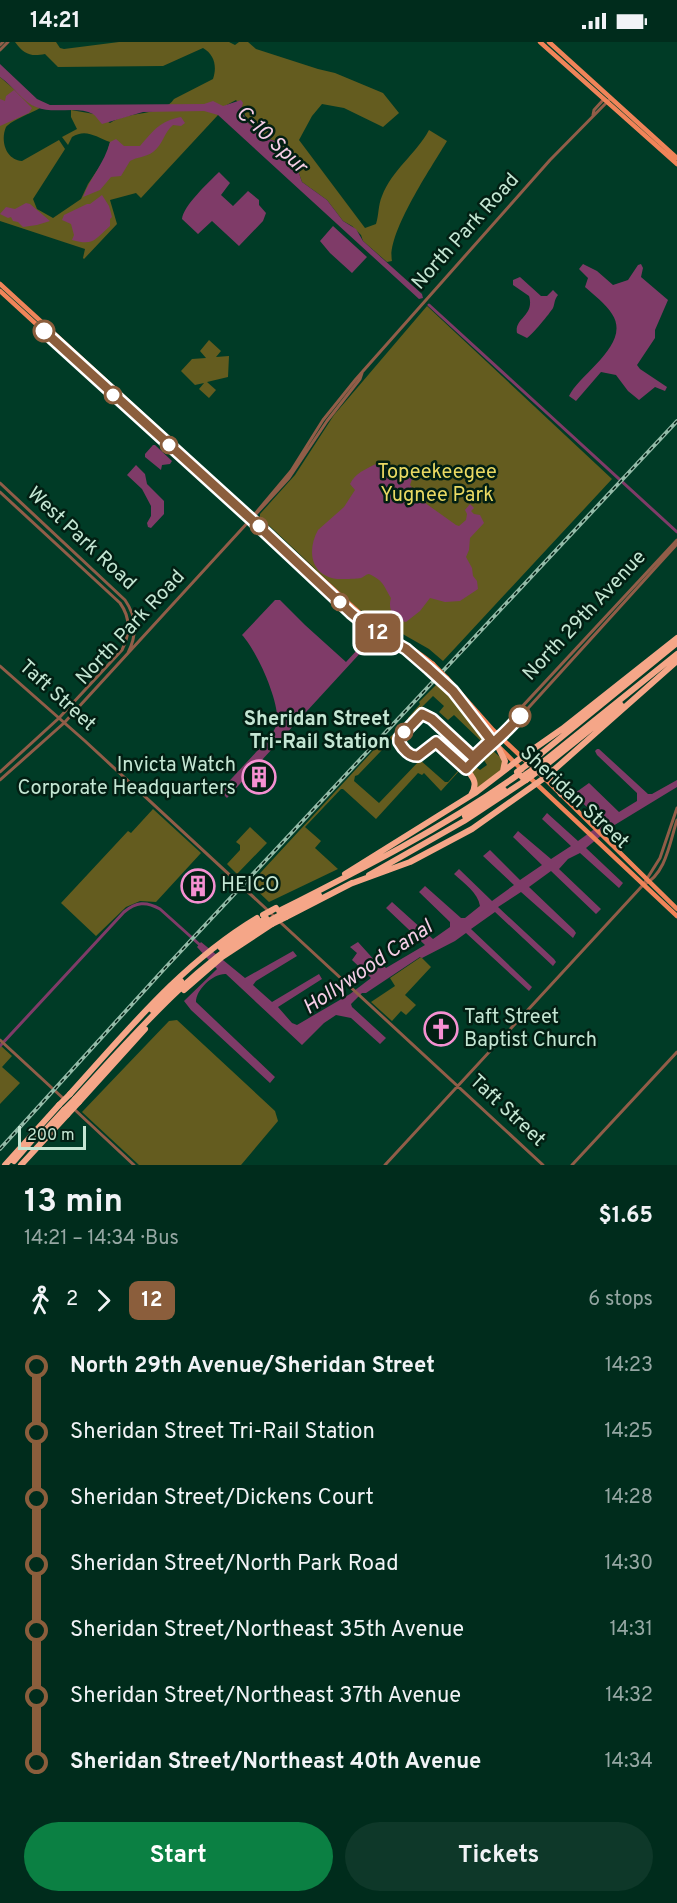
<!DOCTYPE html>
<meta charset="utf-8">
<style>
body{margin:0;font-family:Overpass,sans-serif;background:#0e3829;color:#f1f3f6;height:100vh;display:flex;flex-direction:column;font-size:22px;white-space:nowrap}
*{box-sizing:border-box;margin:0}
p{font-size:20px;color:#95a7a3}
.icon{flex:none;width:33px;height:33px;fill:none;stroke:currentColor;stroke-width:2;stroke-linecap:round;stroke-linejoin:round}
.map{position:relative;height:1123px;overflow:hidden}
.panel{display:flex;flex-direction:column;background:#002c1c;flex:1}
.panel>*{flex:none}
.badge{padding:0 12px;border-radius:9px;font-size:21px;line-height:39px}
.scale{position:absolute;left:18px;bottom:15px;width:68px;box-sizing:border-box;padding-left:6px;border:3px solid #c4e6d3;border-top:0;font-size:16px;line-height:21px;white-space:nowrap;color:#c4e6d3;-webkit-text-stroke:4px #021f13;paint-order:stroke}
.map>.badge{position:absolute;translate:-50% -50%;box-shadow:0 0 0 3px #fff}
.legs{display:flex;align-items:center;gap:9px;height:66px;padding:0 24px;font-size:20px}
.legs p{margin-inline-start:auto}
.summary{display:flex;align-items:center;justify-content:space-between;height:102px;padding:0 24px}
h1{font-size:33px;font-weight:700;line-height:45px}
.primary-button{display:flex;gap:12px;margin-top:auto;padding:12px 24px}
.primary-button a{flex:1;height:69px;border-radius:36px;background:#0b8043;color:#fff;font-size:24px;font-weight:700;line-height:69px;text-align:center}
.primary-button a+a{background:#0e3829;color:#f1f3f6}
ul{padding:0 24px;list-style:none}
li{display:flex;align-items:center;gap:21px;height:66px;font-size:22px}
li i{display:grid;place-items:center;width:9px;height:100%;margin:0 8px;background:currentColor}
li i::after{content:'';width:15px;height:15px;margin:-8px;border:4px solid;border-radius:50%;background:#002c1c}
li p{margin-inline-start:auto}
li:first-child i{background:linear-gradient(#0000 50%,currentColor 0)}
li:last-child i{background:linear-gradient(currentColor 50%,#0000 0)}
.status{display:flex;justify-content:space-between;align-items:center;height:42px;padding:0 30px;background:#002c1c;direction:ltr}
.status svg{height:16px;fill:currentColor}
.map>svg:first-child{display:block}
.green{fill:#645c1f}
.water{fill:#7f3b68}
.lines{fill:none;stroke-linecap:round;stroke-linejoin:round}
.canal{stroke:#7f3b68;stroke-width:3}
.minor{stroke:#915d48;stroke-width:3}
.major{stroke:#f08459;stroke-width:4.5}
.highway{stroke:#f5a688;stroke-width:6}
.rail-casing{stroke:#93bba8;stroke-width:4}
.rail{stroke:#021f13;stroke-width:1.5;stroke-dasharray:4.5;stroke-linecap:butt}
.major-bridge{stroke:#f08459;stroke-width:4.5}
.highway-bridge{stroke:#f5a688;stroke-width:6}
.line-1-casing{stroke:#fff;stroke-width:14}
.line-1{stroke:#8b5e3c;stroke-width:9}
.stop-1-dot{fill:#fff;stroke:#8b5e3c;stroke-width:3}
.labels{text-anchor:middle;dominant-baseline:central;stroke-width:5;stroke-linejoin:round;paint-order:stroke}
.street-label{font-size:20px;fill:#c4e6d3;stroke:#021f13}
.park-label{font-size:20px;fill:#e9d963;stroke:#021f13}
.stop-label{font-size:20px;font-weight:bold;fill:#c4e6d3;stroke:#021f13;text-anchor:end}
.poi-label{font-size:20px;fill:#c4e6d3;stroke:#021f13;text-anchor:start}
.water-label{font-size:21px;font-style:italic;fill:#f7cee7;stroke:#021f13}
</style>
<div class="status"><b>14:21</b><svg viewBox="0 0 49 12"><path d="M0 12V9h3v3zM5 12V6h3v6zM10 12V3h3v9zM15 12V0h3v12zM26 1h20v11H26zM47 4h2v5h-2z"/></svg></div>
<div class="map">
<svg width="677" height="1123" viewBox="0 0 677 1123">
<rect width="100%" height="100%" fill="#003b26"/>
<path class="green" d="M15 0H56L60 6 64 7 119 0H229L235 3 239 0H248L256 7 318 27 335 31 383 51 399 71 383 85 344 66 322 62 312 74 299 98 365 186 376 182C379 173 378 163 382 154 392 128 416 112 429 88L447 99C433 123 386 192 392 219L387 220 363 199 361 193 352 184 343 179 327 158 302 140 296 123 278 100 269 97 249 82 241 64 236 58 223 65 218 73 141 156 136 151 110 158 117 182 84 217 83 216 85 207 0 179V35L31 62 40 66C32 71 12 78 6 85 0 99 6 118 22 119L59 98 65 107 33 157 37 167 53 176 81 157 88 142 106 115 110 100C96 95 86 86 72 95L68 103 62 95 77 87 71 75V68L94 72 110 81C127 69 163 74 174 57L213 37C217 25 215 13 203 6L163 24 58 25 45 12C30 15 24 12 15 0Z
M427 264 612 437 443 619 429 607 357 566 260 475V472L295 433 334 373Z
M209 298 221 309 216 315 229 314 228 335 207 340 216 348 209 356 199 347 204 341 195 343 181 329 192 317 206 316 200 309Z
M439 640 457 658 482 696 483 701C479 704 475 711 470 708L455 695 457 694 473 709 481 701 480 698 454 673 448 678 439 670 444 664 433 654 408 679V676L420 662 419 660Z
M402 684 404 685 358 733 355 734 354 739 379 761 420 718 445 740H448L458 729V725L436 705 461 727 441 749 424 731 422 733 418 731 376 777 343 747H341L305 785 321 799 315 806 338 827 269 860 250 842 382 699 387 694 389 696Z
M491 707 501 716 504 725 477 747 470 727 473 723 480 728 487 723 482 715Z
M153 767 201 811 156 860 140 859 126 865 96 894 61 861 128 789 131 791Z
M250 785 267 801 237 832 227 822 240 808V803L236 800Z
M421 915 431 925 405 953 416 963 406 973 401 969 392 979 371 960 395 944 390 936Z
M177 978 275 1069 278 1079 241 1123H139L82 1070 169 979Z
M0 1003 12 1014 2 1025 20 1041 0 1062Z"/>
<path class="water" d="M0 22 37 57 50 63 204 62 213 59 223 64 241 58 243 61 241 68 249 82 269 97 278 100 286 108 296 123 302 140 327 158 343 179 356 187 363 199 422 252 423 256 419 257 218 73 204 69 143 70 102 82C99 79 96 74 93 72 76 63 55 73 36 65 24 61 12 43 0 35Z
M14 48 32 66 29 71 0 84V57L5 59 6 54Z
M181 75 185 81 181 84 173 83C164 90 163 103 153 110 146 115 137 115 130 119L121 134 111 135 100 148 83 155C91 134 104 122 110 100L116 97 124 104H140C154 88 160 79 181 75Z
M219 130 230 141 221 153 233 164 248 149 259 158V163L266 171 263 179 239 204 212 179 198 192 182 177C183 164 209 140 219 130Z
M102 153 109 164 112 175 110 177V184C94 198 94 204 72 198L74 193 71 182 62 178 64 173 87 162H90Z
M26 161 30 162 50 179 37 183 23 185 18 180 13 179 11 175 8 176 0 172 6 165 15 167Z
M333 184 367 215 352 231 330 211 320 199Z
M583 222 597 229 613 243 628 238 638 223 641 222 643 226 641 235 668 258 655 288V296L637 323 640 327 667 345 665 349 655 345 639 358 628 349 616 333 601 330 576 359 569 354C580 331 632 302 612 272 606 262 594 253 585 245L588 236 579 227Z
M520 235 541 254H547L553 248 558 253C554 258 555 261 553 266 550 271 532 293 527 296L517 291C514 276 535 274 529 254L513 243V238Z
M153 403H155L172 419 170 422 162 423 161 428 145 415V412Z
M382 421 390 428 398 425 409 431 412 437 410 443 421 458 456 483 459 484 466 478 467 472 465 468 470 462 474 466 471 469 474 472 480 473 484 481 470 496 469 508 466 515 472 526 473 534 477 539 478 547 460 559 445 560 430 556 420 569 406 580C395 578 387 568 391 556 383 543 384 539 369 532 366 532 364 535 361 536 358 537 340 537 337 537 310 533 307 508 318 488L344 465 355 448 350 442C355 431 366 427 376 422L379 425Z
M136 423 145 432 147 442 164 459V472L151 486 148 485 147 481 151 474V464L142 447 127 433Z
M275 558H280L305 583 346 620 370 594 375 595 227 756 220 749 271 694C273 690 276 685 277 681 280 660 257 609 242 593Z
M597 707H599L648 752H652L677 738V745L613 784 586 806 623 841 619 846 580 811 568 817 559 827 601 867 596 872 551 829 529 845 574 888 576 891 573 896 521 850 498 865 554 917 556 920 553 924 495 870 471 887 532 945 529 949 466 891 455 899 422 916 420 915 366 951H362L351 962 352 965 386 996 380 1002 351 976 336 973 324 981 302 1003 226 932C214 931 196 947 196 960L275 1035 270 1041 191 968 184 959 217 927 197 905 201 900 245 936 293 909 297 914 256 939 253 943 272 960 319 932 322 937 278 965 292 981 297 983 350 952 371 936 352 918 357 911 350 905 358 900 377 921 380 920 386 926 425 903 386 866 392 860 433 897 450 885V880L419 850 425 844 461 876H465L480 864C478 851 464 841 454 832L459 827 492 859 514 843 483 814 490 808 520 838 542 823 513 795 518 789 551 817 571 804 542 777 547 771 578 799 600 783 602 779 575 754V751L589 741 619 770 637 759V751L597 713 595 709Z"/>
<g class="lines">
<path class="canal" d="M429 263 677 490
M0 1004 124 870C136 860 146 859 160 867L200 903"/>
<path class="minor" d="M0 3 3 0
M0 8 8 0
M593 73 594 68 604 57
M0 441 125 558C137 575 137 593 128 611
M0 450 120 561C131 576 130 592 122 608L59 676 0 730
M254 473 291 429 323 378 356 337 550 118 611 56
M255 473 289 436 327 379 360 337 362 331
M0 624 85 699 275 875
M491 698 677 498
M494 701 511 685 677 502
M0 738 64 681 250 478
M643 843C666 833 670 799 677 778
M280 880 543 1123
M0 998 65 1058
M74 1067 134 1123
M385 1123 643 843 660 816 677 766
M572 1123 677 1010"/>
<path class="major" d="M540 0 677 122
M549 0 677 116
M0 242 354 566C379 588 408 601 433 622
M0 249 351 571C376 592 405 605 429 627
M447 636 493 688 530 723
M444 641 460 658 488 694 522 728
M536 728 677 867
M528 734 677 874"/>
<path class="highway" d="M499 707 505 719 503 729
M532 719 677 601
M538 724 677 612
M466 727C474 736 478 742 471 753
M541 727 621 663
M553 728 552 737 561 752
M465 774 504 748
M345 832 475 751 522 715 562 687 677 596
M369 833 464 779 526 738
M350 842 410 820 472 787 547 734 677 619
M279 869C362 827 443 786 519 732
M282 872 319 853
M286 875 352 841
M221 906 266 876
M184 948 222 915 272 882
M152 968 181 939
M70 1052C128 988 182 921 257 876
M75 1057C135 992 192 924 269 879
M79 1060 145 987
M41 1093 64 1068
M14 1119 41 1088
M5 1123 59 1063
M21 1123 67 1073"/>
<defs>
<path id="rail" d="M0 1107 165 926 677 379"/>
</defs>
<use href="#rail" class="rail-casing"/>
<use href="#rail" class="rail"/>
<path class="major-bridge" d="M433 622 447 636
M429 627 444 641"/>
<path class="highway-bridge" d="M517 730 532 719
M522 735 538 724
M526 738 541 727
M263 873 276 866
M269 879 282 872
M272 882 286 875
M59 1063 70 1052
M64 1068 75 1057
M67 1073 79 1060"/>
</g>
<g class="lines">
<defs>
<path id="line-1" d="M44 289 251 477 351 571 371 587 406 607 429 627 453 649 491 698 473 715 432 677 422 672 399 696V700C403 707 410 715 418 714L436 700 466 727C483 708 504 694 520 674"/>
</defs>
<use href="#line-1" class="line-1-casing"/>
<use href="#line-1" class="line-1"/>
</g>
<defs>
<symbol id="building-ring" viewBox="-11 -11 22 22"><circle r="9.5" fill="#021f13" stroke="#f590d1" stroke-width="1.5"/><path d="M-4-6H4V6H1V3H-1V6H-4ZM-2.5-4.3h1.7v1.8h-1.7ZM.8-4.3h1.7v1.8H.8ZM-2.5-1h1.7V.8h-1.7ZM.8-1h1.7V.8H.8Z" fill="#f590d1"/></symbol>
<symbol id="church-ring" viewBox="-11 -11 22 22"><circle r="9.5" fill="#021f13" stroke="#f590d1" stroke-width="1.5"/><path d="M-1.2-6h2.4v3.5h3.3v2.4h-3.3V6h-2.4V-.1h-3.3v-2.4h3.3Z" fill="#f590d1"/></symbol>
</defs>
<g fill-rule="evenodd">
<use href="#building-ring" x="240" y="716" width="38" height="38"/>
<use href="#building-ring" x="179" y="825" width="38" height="38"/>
<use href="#church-ring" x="422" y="968" width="38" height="38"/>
</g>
<g class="stop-1-dot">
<circle cx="44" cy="289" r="10"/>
<circle cx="113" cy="353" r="8"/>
<circle cx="169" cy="403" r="8"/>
<circle cx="259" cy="484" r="8"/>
<circle cx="340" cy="560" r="8"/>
<circle cx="520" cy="674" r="10"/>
<circle cx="404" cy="690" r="8"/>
</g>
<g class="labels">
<g class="street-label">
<text transform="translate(466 190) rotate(-48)">North Park Road</text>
<text transform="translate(81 497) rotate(43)">West Park Road</text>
<text transform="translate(585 574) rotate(-47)">North 29th Avenue</text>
<text transform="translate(131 586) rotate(-47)">North Park Road</text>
<text transform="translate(57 654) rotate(42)">Taft Street</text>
<text transform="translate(574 756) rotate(43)">Sheridan Street</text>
<text transform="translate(507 1069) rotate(43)">Taft Street</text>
</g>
<g class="park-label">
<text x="437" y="431">Topeekeegee<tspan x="437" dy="23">Yugnee Park</tspan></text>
</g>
<g class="stop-label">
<text x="390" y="678">Sheridan Street<tspan x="390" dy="23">Tri-Rail Station</tspan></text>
</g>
<g class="poi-label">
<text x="236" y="724" text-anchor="end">Invicta Watch<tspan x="236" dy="23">Corporate Headquarters</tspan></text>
<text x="221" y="844">HEICO</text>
<text x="464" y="976">Taft Street<tspan x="464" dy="23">Baptist Church</tspan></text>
</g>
<g class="water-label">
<text transform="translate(271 98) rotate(43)">C-10 Spur</text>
<text transform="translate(368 926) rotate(-34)">Hollywood Canal</text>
</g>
</g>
</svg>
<div class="scale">200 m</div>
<b class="badge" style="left:378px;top:591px;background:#8b5e3c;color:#fff">12</b>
</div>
<section class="panel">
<div class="summary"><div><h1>13 min</h1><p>14:21 – 14:34 · Bus</p></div><b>$1.65</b></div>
<div class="legs"><svg class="icon" aria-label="walk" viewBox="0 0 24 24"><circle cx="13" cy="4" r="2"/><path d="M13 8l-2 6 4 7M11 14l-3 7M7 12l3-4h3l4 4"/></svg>2<svg class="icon" aria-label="forward" viewBox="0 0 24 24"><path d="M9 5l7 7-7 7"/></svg><b class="badge" style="background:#8b5e3c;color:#fff">12</b><p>6 stops</p></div>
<ul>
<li><i style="color:#8b5e3c"></i><b>North 29th Avenue/Sheridan Street</b><p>14:23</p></li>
<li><i style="color:#8b5e3c"></i><span>Sheridan Street Tri-Rail Station</span><p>14:25</p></li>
<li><i style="color:#8b5e3c"></i><span>Sheridan Street/Dickens Court</span><p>14:28</p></li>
<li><i style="color:#8b5e3c"></i><span>Sheridan Street/North Park Road</span><p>14:30</p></li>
<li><i style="color:#8b5e3c"></i><span>Sheridan Street/Northeast 35th Avenue</span><p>14:31</p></li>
<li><i style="color:#8b5e3c"></i><span>Sheridan Street/Northeast 37th Avenue</span><p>14:32</p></li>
<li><i style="color:#8b5e3c"></i><b>Sheridan Street/Northeast 40th Avenue</b><p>14:34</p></li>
</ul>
<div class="primary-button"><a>Start</a><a>Tickets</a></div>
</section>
